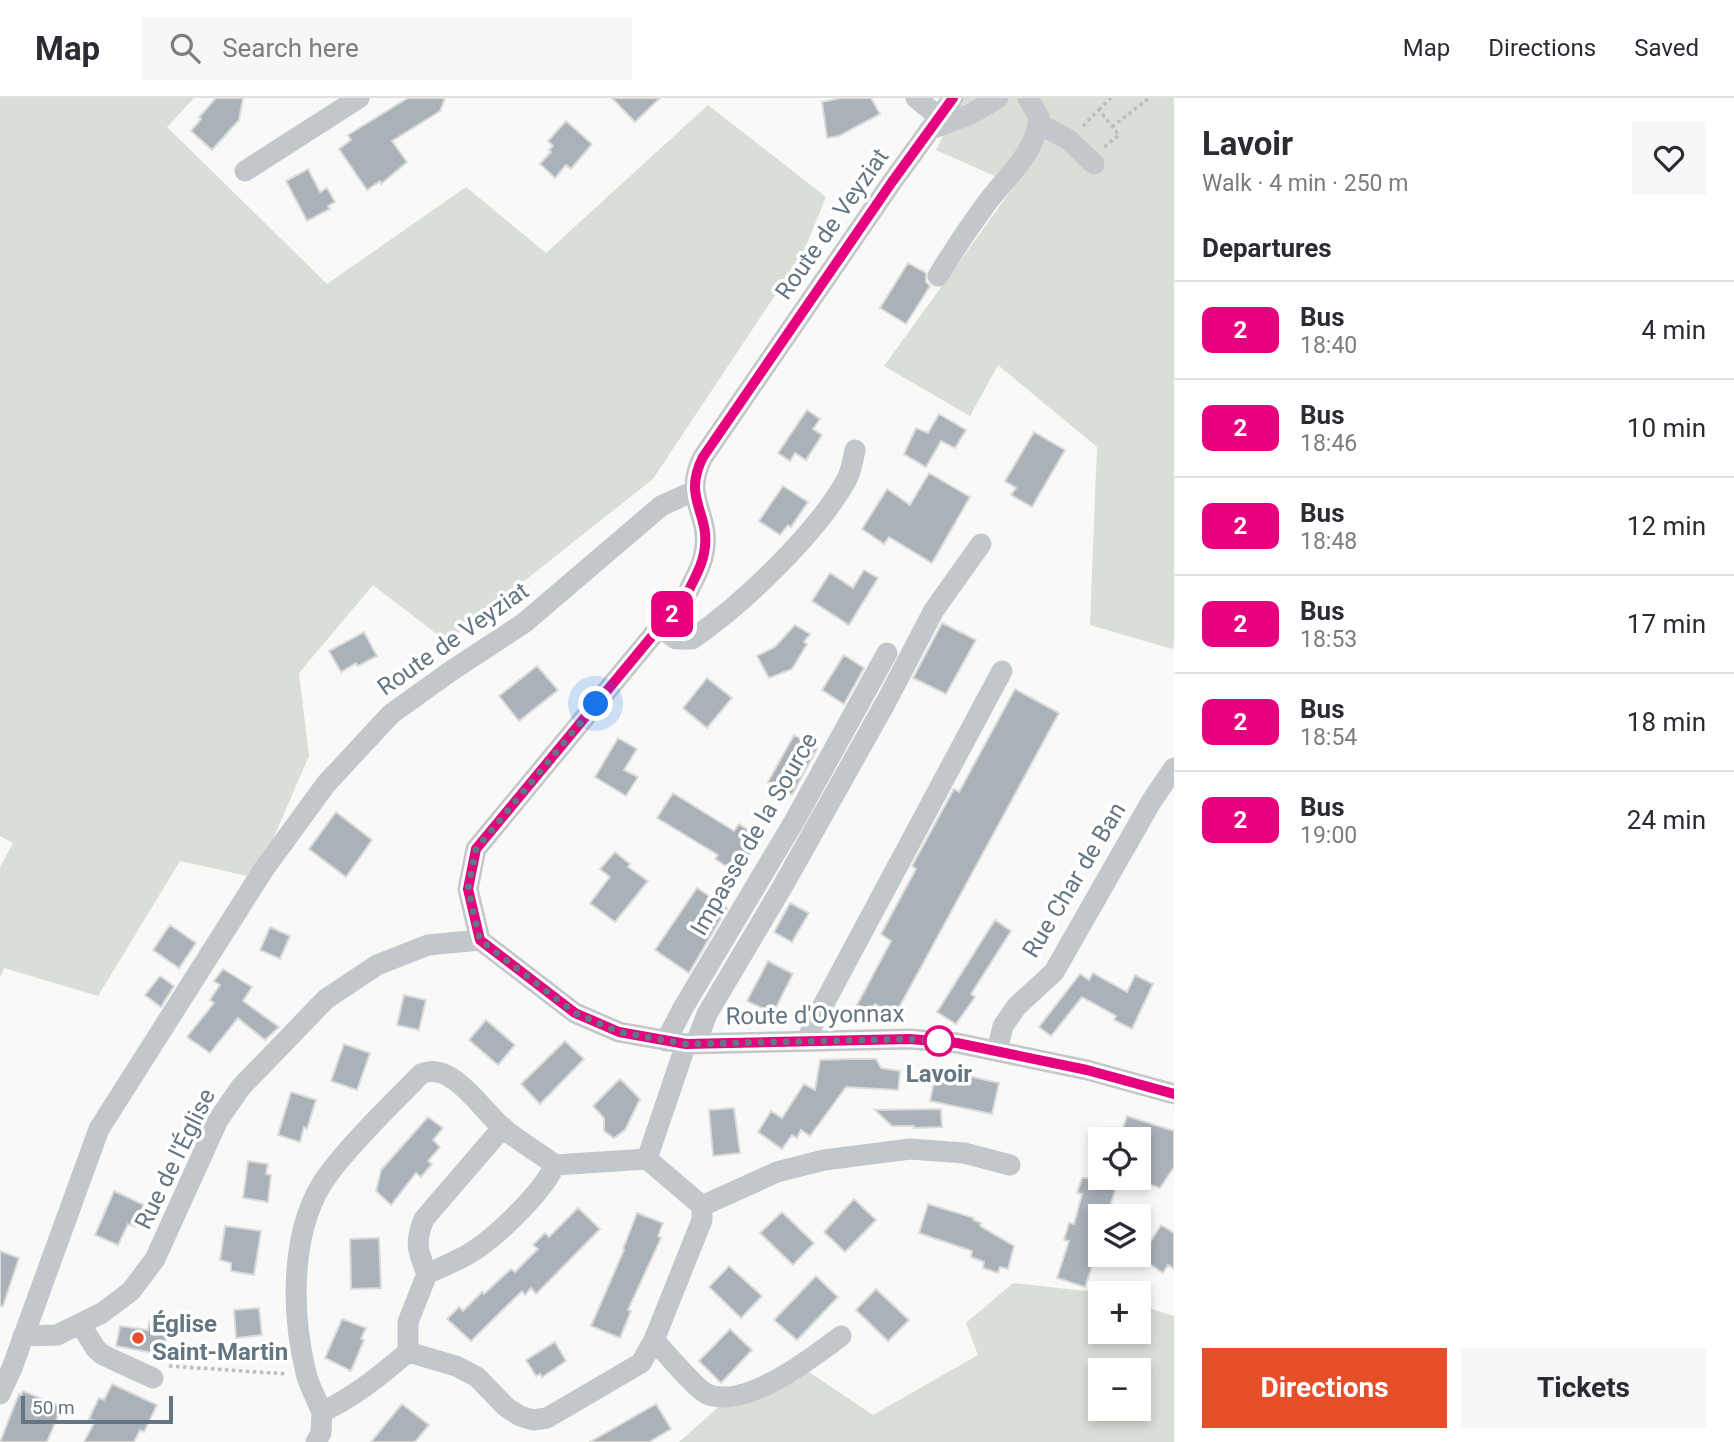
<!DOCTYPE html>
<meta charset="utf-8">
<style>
body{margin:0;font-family:Roboto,sans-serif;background:#f7f7f7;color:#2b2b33;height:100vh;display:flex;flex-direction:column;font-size:26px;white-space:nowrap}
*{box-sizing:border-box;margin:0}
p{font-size:23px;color:#7c7c81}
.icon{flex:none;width:38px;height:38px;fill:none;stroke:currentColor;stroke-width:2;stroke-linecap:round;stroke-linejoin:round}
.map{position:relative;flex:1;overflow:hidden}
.details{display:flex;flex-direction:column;background:#fff;width:560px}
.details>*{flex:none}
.badge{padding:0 14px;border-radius:10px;font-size:24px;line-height:46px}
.buttons{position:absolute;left:1088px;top:1029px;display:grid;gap:14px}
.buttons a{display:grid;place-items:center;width:63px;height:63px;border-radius:0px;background:#fff;box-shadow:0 4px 10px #0003;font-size:35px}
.scale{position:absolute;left:21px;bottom:18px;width:152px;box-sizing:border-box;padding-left:7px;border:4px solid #647682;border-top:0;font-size:19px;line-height:24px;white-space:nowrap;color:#647682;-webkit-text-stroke:5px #fff;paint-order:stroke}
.you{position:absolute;width:35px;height:35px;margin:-18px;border:5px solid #fff;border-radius:50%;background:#1a73e8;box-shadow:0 0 0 10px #1a73e833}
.map>.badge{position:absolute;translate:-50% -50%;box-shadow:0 0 0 4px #fff}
h2{padding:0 28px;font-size:26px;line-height:63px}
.round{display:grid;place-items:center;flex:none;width:74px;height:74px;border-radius:0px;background:#f7f7f7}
.overview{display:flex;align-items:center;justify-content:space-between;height:119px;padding:0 28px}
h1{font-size:33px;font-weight:700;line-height:52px}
.action{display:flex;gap:14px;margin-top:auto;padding:14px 28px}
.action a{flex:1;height:80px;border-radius:0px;background:#e54f2a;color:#fff;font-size:28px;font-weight:700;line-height:80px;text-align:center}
.action a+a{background:#f7f7f7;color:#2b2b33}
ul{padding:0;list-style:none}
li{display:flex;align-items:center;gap:21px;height:98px;padding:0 28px;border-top:2px solid #e1e1e2}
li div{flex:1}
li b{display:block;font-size:26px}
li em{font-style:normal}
li .badge{min-width:77px;font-weight:700;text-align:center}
header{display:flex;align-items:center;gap:42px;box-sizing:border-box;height:98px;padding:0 35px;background:#fff;border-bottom:2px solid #e1e1e2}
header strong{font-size:33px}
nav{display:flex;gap:38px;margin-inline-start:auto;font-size:24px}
.search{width:490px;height:63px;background:#f7f7f7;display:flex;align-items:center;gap:18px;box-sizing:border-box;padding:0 24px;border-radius:0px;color:#7c7c81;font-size:26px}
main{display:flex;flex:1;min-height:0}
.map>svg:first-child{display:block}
.green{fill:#d9ded6;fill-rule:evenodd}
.building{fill:#a9b2b8;stroke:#dbdbd9;stroke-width:2}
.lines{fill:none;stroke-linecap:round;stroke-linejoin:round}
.path{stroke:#babec1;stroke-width:3.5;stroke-dasharray:3.5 3.5;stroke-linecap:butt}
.minor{stroke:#c2c7cb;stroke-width:21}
.line-casing{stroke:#fff;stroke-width:16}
.line{stroke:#e6007e;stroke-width:10}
.walk{stroke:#647682;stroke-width:7;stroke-dasharray:0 12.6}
.stop-dot{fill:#fff;stroke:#e6007e;stroke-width:3.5}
.poi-dot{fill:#e54f2a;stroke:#fff;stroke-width:2.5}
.labels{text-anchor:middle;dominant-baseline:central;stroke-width:7;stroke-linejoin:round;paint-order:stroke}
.street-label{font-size:24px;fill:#647682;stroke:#fff}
.stop-label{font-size:24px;font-weight:bold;fill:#647682;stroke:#fff}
.poi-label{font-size:24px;font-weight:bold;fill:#647682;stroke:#fff;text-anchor:start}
</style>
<header>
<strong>Map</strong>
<div class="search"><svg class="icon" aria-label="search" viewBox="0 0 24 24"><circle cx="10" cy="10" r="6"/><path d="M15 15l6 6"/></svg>Search here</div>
<nav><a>Map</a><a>Directions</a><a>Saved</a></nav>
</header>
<main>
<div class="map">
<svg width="1174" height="1344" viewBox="0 0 1174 1344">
<rect width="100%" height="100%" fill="#f9f9f7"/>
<path class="green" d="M0 0H194L167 29 327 186 466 89 546 155 708 7 826 99 803 155 653 381 447 544 373 487 299 575 309 658 256 780 180 763 98 898 4 870 0 880V769L13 745 0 738Z
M962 0H1174V548L1172 551 1090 527 1097 349 998 267 970 318 884 268 1015 87 936 52Z
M1013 1185 1103 1195H1101V1234H1139V1207L1174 1218V1344H679L725 1303 791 1262 873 1317 978 1257 966 1225ZM1101 1272H1139V1311H1101Z"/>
<path class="building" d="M216 0H243L239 22 212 52 191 33 201 21 199 19Z
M408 0H445L440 13 392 43 407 64 381 86 380 83 367 92 339 51 351 42 348 37Z
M612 0H660L635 24Z
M840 0H871L880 16 839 38 827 40 822 4Z
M566 23 592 46 571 71 566 67 555 80 540 66 551 54 549 52 553 48 548 43Z
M308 71 320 94 327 90 335 104 328 108 330 111 307 123 286 83Z
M908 165 926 175V184L930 188 906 226 880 210Z
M807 312 820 321 813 331 822 337 806 362 795 355 790 363 778 355Z
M939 316 966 332 955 350 941 343 926 369 904 356 916 330 928 335Z
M1034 334 1065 352 1032 409 1011 397 1016 390 1005 383Z
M929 375 970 399 932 465 889 439 884 446 862 431 887 391 910 407Z
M783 388 808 404 791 429 788 427 780 437 759 423Z
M864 472 878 480 849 527 812 503 830 475 853 490Z
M942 525 976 542 946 596 913 580Z
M795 527 810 536 804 544 807 546 792 571 769 580 757 558 775 549Z
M364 534 377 558 358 568 356 565 341 574 329 553Z
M844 557 864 570 844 606 822 592Z
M537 568 558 592 519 623 499 598Z
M707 580 732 600 707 630 683 610Z
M1015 591 1059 615 895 917 875 906 870 914 857 907 891 843 881 836 916 771 912 768 954 691 959 694Z
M794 637 817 651 792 697 768 684Z
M618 640 637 651 624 672 638 679 626 698 595 679Z
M673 695 734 733 739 726 757 738 751 746 755 749 737 775 715 761 718 757 657 720Z
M336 714 372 742 346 779 309 751Z
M615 754 630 766 628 769 648 783 615 824 590 805 610 779 600 771Z
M697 790 727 810 689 875 655 852Z
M790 805 809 815 792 844 774 834Z
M995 822 1011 833 971 896 975 899 956 926 937 914Z
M170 827 196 845 179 870 153 852Z
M270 829 290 838 280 861 260 852Z
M768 863 793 876 773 915 747 903Z
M223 871 252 889 243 903 279 929 265 942 238 920 210 955 187 939 214 905 210 902 220 887 214 883Z
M1093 875 1127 894 1135 877 1153 886 1132 931 1114 922 1116 918 1082 899 1051 938 1039 929 1080 876 1089 882Z
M160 878 174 888 161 909 145 897Z
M404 897 426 902 419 932 397 927Z
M486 922 515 947 498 967 469 942Z
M565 943 584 961 540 1006 521 986Z
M344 946 370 955 357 992 331 983Z
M850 961H876L881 970 900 973 898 992 846 989 810 1038 801 1032 797 1040 792 1037 782 1051 758 1034 771 1013 782 1020 804 986 815 992 820 962Z
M942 972 999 985 992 1016 930 1003 936 974 941 975Z
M620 981 640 1001 625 1032 614 1040 604 1033V1020L593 1008Z
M291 994 316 1002 307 1031 304 1029 300 1044 278 1037Z
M734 1010 740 1055 713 1058 709 1012Z
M941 1011 942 1029 914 1030V1028H892L875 1012Z
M1127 1018 1174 1033V1069L1160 1090 1139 1083V1041H1119Z
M428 1019 443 1030 433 1042 440 1049 428 1063 432 1066 421 1079 416 1075 391 1107 376 1093 381 1072Z
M248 1063 268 1066 266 1076 271 1077 268 1104 243 1100Z
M1082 1080H1119L1107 1118H1101V1141L1085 1189 1057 1180 1069 1143 1064 1142 1069 1125 1074 1126 1082 1096 1077 1095Z
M114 1093 144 1107 135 1129 128 1126 118 1147 95 1137Z
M854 1101 876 1122 845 1154 824 1134Z
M928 1106 974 1120 973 1122 981 1125 980 1128 1014 1148 1008 1171 1000 1169 998 1175 983 1170 984 1164 971 1159 972 1153 919 1135Z
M578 1110 600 1131 536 1196 531 1190 525 1197 522 1193 471 1243 447 1221 459 1209 463 1213 482 1194 484 1196 511 1171 515 1174 538 1151 533 1147 545 1135 549 1139Z
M782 1114 814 1145 793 1167 760 1135Z
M637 1115 663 1125 658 1138 661 1140 628 1212 631 1213 620 1240 591 1228 624 1152 623 1151Z
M1161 1127 1174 1135V1171L1168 1167 1163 1175 1140 1160Z
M225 1128 261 1133 254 1177 231 1173V1165L220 1162Z
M379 1140 381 1190 351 1191 350 1141Z
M0 1153 19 1160 3 1208H0Z
M729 1168 762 1198 741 1220 709 1189Z
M816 1178 838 1199 797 1242 774 1222Z
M876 1191 909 1222 888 1243 856 1212Z
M259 1210 262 1237 236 1240 234 1212Z
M342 1221 366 1230 361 1241 364 1242 351 1273 325 1260Z
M150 1222 166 1224 165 1236H167L164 1257 116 1248 120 1228 148 1232Z
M730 1231 752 1252 721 1285 699 1263Z
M555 1244 566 1263 542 1279 540 1276 536 1278 526 1262Z
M112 1286 157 1307 144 1334 140 1332 134 1344H84L95 1323 89 1321 94 1310 99 1300 104 1302Z
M23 1293 62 1309 47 1344H0L19 1296 21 1297Z
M402 1306 429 1327 415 1344H371Z
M656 1306 671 1331 649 1344H590Z"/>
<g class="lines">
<path class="path" d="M1099 12 1111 0
M1083 28 1099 12 1119 37 1104 49
M1112 29 1149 0
M169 1268 287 1276"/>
<path class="minor" d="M916 0 939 19
M1039 26 1069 42 1094 66
M929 32 971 16 998 0
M245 73 359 0
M938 178C953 153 969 129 986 106 1006 79 1037 54 1039 19L1028 0
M661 530 676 541H692C743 506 815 437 846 383 851 374 853 363 855 352
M480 842 468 791 476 751 687 496C693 483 702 469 704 455 712 415 681 402 703 359L892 84 953 0
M480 842 575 915 619 934 686 946 910 941 957 945 1087 972 1174 996
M666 943 683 910 795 722 887 555
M808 943 812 928 1002 573
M696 945 707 916 784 786 886 604 934 512 981 446
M997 953 1003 928 1017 908 1054 874 1151 704 1174 670
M647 1061 686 946
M702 1108 777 1074 824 1062 910 1051 964 1055 1010 1067
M427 1176C418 1153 414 1145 424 1121L503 1029
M81 1227 96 1251 103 1257 153 1280
M23 1238 57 1237 102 1215 131 1193 155 1161 218 1022 241 989 326 901 377 867 428 847 480 842
M654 1242C665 1254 695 1290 707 1296 745 1312 812 1260 841 1238
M408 1254 456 1268 477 1279 506 1309 520 1318 533 1322 547 1320 641 1265 654 1242 702 1122V1108L647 1061 555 1067C542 1095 495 1141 467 1157 454 1164 440 1170 427 1176L408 1224V1254C381 1277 354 1299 322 1314 317 1302 309 1288 306 1275 291 1213 289 1127 330 1074 356 1040 391 1007 421 976 451 962 481 1011 502 1029 518 1043 538 1054 555 1067
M0 1296 12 1270 99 1031 264 771 326 686 391 616 451 573 524 525 661 408 685 397H694
M316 1344 321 1335 322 1314"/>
</g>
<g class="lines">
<defs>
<path id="line" d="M953 0 892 84 703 359C681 402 712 415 704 455 702 469 693 483 687 496L476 751 468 791 480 842 575 915 619 934 686 946 910 941 957 945 1087 972 1174 996"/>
</defs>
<use href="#line" class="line-casing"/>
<use href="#line" class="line"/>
<path class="walk" d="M596 606 476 751 468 791 480 842 575 915 619 934 686 946 910 941 939 943"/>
</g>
<circle class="stop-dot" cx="939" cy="943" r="14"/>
<circle class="poi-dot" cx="138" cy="1240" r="7"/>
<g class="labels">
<g class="street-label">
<text transform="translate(832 126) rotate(-55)">Route de Veyziat</text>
<text transform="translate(453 541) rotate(-35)">Route de Veyziat</text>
<text transform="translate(754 736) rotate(-60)">Impasse de la Source</text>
<text transform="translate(1074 782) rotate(-59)">Rue Char de Ban</text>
<text transform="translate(815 917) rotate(-1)">Route d'Oyonnax</text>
<text transform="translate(175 1061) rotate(-64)">Rue de l'Église</text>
</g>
<g class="stop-label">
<text x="939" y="976">Lavoir</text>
</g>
<g class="poi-label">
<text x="152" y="1226">Église<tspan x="152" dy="28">Saint-Martin</tspan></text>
</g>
</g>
</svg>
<div class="buttons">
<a><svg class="icon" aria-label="locate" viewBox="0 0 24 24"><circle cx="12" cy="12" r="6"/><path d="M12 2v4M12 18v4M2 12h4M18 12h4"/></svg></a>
<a><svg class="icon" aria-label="layers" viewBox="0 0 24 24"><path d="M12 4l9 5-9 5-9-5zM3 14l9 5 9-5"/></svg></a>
<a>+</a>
<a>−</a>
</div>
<div class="scale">50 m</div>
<div class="you" style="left:596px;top:606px"></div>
<b class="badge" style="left:672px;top:516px;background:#e6007e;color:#fff">2</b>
</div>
<section class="details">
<div class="overview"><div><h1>Lavoir</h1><p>Walk · 4 min · 250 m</p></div><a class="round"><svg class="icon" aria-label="heart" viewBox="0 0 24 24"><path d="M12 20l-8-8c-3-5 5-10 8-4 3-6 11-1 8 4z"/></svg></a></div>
<h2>Departures</h2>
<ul>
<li><span class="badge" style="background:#e6007e;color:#fff">2</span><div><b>Bus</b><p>18:40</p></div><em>4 min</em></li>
<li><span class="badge" style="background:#e6007e;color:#fff">2</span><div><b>Bus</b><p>18:46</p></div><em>10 min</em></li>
<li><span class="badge" style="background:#e6007e;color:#fff">2</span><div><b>Bus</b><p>18:48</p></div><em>12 min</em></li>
<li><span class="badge" style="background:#e6007e;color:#fff">2</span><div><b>Bus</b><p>18:53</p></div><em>17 min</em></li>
<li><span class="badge" style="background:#e6007e;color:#fff">2</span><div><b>Bus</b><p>18:54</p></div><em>18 min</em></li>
<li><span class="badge" style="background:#e6007e;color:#fff">2</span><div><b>Bus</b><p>19:00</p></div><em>24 min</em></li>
</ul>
<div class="action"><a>Directions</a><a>Tickets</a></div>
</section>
</main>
